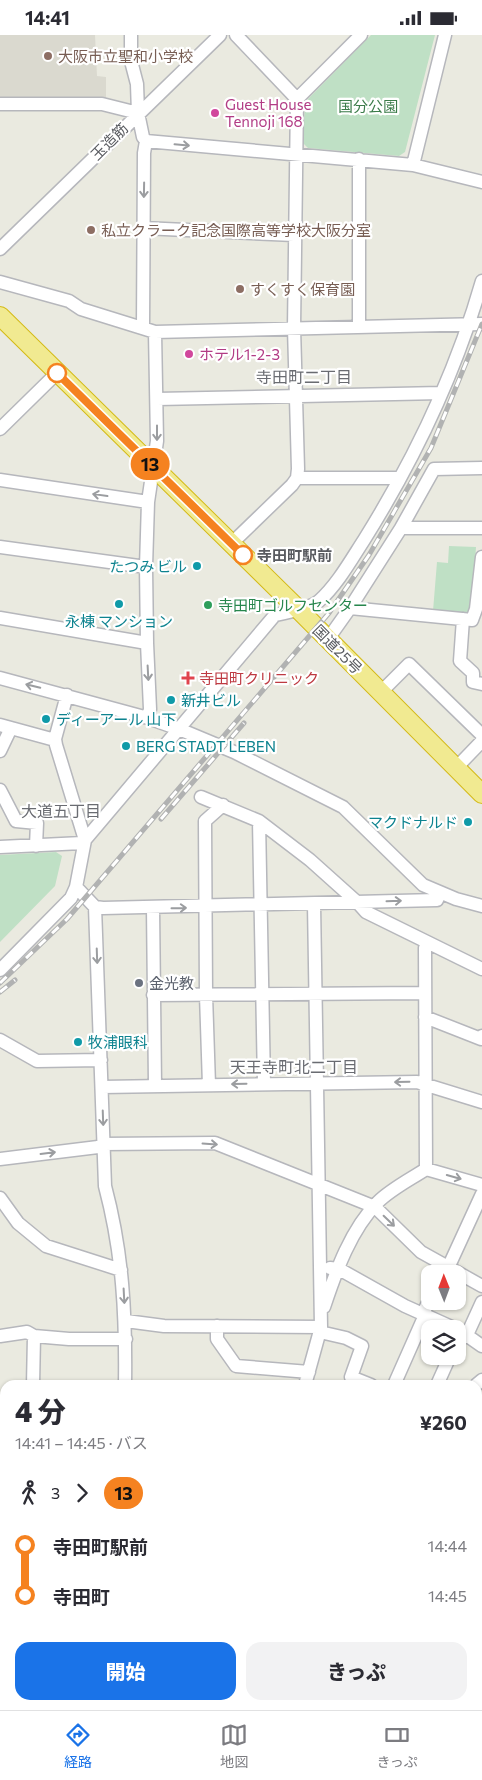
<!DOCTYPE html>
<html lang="ja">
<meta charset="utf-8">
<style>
body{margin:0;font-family:Commissioner,"Noto Sans JP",sans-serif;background:#f2f2f3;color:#2b2b33;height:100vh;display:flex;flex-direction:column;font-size:19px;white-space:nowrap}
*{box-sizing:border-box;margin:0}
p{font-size:16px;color:#7c7c81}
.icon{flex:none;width:28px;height:28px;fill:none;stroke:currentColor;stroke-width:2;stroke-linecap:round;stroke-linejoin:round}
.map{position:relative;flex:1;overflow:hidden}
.side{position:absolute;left:0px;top:1345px;width:482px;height:330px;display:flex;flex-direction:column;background:#fff;border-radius:15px 15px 0 0;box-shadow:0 1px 4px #0004}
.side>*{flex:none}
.badge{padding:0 10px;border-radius:16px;font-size:18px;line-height:32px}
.needle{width:32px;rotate:359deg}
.fabs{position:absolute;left:421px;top:1230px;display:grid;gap:10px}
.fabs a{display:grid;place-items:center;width:45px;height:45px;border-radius:10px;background:#fff;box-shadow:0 1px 4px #0004;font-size:25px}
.map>.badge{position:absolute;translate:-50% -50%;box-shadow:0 0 0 2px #fff}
.legs{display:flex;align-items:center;gap:8px;height:55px;padding:0 15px;font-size:16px}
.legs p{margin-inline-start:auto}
.head{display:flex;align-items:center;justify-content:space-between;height:85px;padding:0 15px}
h1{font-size:28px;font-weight:800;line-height:38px}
.button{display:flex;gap:10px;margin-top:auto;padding:10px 15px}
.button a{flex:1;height:58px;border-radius:15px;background:#1a73e8;color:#fff;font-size:20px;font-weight:800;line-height:58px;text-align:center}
.button a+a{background:#f2f2f3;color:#2b2b33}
ul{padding:0 15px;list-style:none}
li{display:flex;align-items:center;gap:18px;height:50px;font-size:19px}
li i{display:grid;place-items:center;width:8px;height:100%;margin:0 6px;background:currentColor}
li i::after{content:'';width:12px;height:12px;margin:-6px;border:4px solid;border-radius:50%;background:#fff}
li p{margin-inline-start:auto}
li:first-child i{background:linear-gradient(#0000 50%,currentColor 0)}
li:last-child i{background:linear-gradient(currentColor 50%,#0000 0)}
.status{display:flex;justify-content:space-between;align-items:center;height:35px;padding:0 25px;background:#fff;direction:ltr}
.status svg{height:14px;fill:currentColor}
.dock{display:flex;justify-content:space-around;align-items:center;height:70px;border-top:1px solid #e1e1e2;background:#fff;font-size:14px;color:#7c7c81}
.dock a{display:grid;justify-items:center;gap:2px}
.dock .selected{color:#1a73e8}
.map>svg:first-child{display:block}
.education{fill:#dad9cf}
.green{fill:#bfe0c5}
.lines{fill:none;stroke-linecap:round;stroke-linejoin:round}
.minor-casing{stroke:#b6b7bc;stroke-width:15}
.highway-casing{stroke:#d4ba17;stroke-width:20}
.minor{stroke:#fff;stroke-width:12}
.highway{stroke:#f1ea91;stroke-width:18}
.rail-casing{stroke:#b1b2b2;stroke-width:5}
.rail{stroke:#fff;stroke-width:3;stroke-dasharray:9;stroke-linecap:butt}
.oneway{stroke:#9b9da0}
.line-1-casing{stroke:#fff;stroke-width:11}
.line-1{stroke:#f58220;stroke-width:8}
.education-dot{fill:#8d6e63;stroke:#fff;stroke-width:2}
.hotel-dot{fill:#d1479c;stroke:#fff;stroke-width:2}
.stop-1-dot{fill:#fff;stroke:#f58220;stroke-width:2.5}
.culture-dot{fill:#0f9aa8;stroke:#fff;stroke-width:2}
.leisure-dot{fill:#2e9e5b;stroke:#fff;stroke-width:2}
.health-dot{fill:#e0444e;stroke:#fff;stroke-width:2}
.worship-dot{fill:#6b7280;stroke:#fff;stroke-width:2}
.labels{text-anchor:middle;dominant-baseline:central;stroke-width:4.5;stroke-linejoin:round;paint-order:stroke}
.education-label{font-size:15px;fill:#785e54;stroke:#fff;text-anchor:start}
.hotel-label{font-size:15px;fill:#b23c85;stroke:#fff;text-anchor:start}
.park-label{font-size:15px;fill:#3c7c4a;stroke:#fff}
.street-label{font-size:15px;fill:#595b60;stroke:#fff}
.stop-label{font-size:15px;font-weight:bold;fill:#595b60;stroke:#fff;text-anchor:start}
.culture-label{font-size:15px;fill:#0d838f;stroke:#fff;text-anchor:start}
.leisure-label{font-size:15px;fill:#27864d;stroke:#fff;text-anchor:start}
.health-label{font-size:15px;fill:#be3a42;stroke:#fff;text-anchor:start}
.worship-label{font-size:15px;fill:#5b616d;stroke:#fff;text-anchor:start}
.neighbourhood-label{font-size:16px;fill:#6a6c72;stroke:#fff}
</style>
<div class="status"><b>14:41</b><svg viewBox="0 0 49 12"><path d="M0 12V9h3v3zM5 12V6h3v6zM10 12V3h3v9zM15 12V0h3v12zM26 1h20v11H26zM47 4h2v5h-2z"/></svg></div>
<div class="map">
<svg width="482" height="1675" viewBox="0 0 482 1675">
<rect width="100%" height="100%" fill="#eaeae0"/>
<path class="education" d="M0 0H95L97 41 106 42V63H0Z
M478 1464 482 1465V1582L478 1580Z"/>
<path class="green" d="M371 0H435L405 117 399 121 308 113 303 108 305 67Z
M449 511 476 512 472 579 433 576 437 527 448 528Z
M56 817 62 821 55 851 0 907V820Z"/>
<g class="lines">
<defs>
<path id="minor" d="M131 0V26L137 49 138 78 143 102 146 106 413 130 482 147
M297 64 361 0
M0 69H102L138 78
M413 130 445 0
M143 193 294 200
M0 214 220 0
M0 247 69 266 81 274 155 297 482 289
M359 291V124
M143 292 144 118 146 106
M157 364 441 358
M0 394 57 338
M297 443H400
M0 445 148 467
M401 493 434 434 482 433
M232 508 292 450 297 443 298 434 294 293 297 64 236 0
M0 512 146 532
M350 573 401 493H482
M0 583 147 608
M463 584 460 626 473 638V647L482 649
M328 604 350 573 472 585 476 574 482 522
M0 643 148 683 179 694 234 717 343 772 423 850 456 864 482 871
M381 657 409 629 482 700
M67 660 55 704 56 710 85 805
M148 683 150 674 147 608 146 532 148 467 157 406 155 297
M0 690 55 705
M0 716 11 693
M456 733 482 706
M0 755 16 786 37 788 36 811
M201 762 259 786 310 825 358 868 366 877 482 934
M259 786 264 1049
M0 812 82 808
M76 852 95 872 103 873 437 865 440 858
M95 872 105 1151C123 1219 126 1280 125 1350
M153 873 155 1050
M0 935 71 863 76 852 85 805 275 580C288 577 309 574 319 566 337 550 351 525 364 505 414 425 456 337 482 246
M153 960 425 958
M425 982 481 1004 482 1001
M0 1005 37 1026 101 1025
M209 1050 206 960 205 786 223 770
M102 1052 417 1047 482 1067
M0 1124 98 1112 103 1109 215 1108 375 1172 421 1217 482 1251
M426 1134 425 913 428 908
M0 1163 18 1188 46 1211 121 1235
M330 1233 339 1234 405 1271 456 1294
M448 1233 482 1159
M324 1272C336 1236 351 1194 378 1167 391 1154 411 1144 426 1134L482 1150
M423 1279 430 1263
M126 1286 164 1291 321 1292
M217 1291V1304L236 1331 309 1337
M320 1297 346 1303 362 1311 351 1342 371 1350
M462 1297 482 1311
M0 1301 27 1297 34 1301 69 1304H126
M466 1302 482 1267
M33 1350 34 1301
M305 1350 321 1292 314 869
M394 1350 425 1280
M437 1350 450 1321
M476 1350 482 1345
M478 1371H482
M0 1544 5 1552
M0 1584 5 1592
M478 1588 482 1590
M0 1636 5 1632
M478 1636 482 1627
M53 1670 56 1675
M79 1670 82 1675
M252 1670 264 1675
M266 1670 285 1675
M136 1675 143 1670
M323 1675 324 1670
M459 1675 461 1670"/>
<path id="highway" d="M0 281 298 574 482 759
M0 1446 5 1448
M0 1466 5 1468
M478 1669 482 1671
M434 1670 444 1675"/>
</defs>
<use href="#minor" class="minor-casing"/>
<use href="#highway" class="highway-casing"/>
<use href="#minor" class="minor"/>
<use href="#highway" class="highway"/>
<defs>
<path id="rail" d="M161 784 244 688
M0 948 67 884 329 578 369 520 431 413 482 289
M0 957 15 945
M0 1374 5 1376
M0 1560 5 1568
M0 1572 5 1580
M478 1607 482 1609
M62 1670 65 1675"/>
</defs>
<use href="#rail" class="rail-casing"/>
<use href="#rail" class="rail"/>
</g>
<defs><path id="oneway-shaft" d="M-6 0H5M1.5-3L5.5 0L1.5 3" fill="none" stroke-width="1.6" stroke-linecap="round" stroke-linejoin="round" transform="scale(1.25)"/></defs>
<g class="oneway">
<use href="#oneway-shaft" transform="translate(182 110) rotate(5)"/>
<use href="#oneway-shaft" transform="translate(144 155) rotate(91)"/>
<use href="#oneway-shaft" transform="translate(157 398) rotate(90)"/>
<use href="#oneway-shaft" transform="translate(100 460) rotate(-172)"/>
<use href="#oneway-shaft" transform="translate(148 638) rotate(87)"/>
<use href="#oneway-shaft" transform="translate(33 651) rotate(-166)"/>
<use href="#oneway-shaft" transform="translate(394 866) rotate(-2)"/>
<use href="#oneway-shaft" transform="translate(179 873) rotate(-1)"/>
<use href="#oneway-shaft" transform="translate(97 921) rotate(88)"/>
<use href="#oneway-shaft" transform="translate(402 1047) rotate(179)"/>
<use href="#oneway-shaft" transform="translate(239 1049) rotate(179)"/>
<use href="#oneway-shaft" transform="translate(103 1083) rotate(88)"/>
<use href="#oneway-shaft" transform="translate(210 1109) rotate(4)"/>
<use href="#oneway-shaft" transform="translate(48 1118) rotate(-7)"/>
<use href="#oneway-shaft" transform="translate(454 1142) rotate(16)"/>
<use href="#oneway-shaft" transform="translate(389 1186) rotate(44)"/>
<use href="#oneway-shaft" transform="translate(124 1261) rotate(87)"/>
</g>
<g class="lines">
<defs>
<path id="line-1" d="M57 338 243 520"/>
</defs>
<use href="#line-1" class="line-1-casing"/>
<use href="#line-1" class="line-1"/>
</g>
<g class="education-dot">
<circle cx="48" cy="21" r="5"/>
<circle cx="91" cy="195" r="5"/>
<circle cx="240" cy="254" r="5"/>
</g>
<g class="hotel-dot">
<circle cx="215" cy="78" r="5"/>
<circle cx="189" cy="319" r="5"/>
</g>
<g class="stop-1-dot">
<circle cx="57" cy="338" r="9"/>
<circle cx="243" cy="520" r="9"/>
</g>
<g class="culture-dot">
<circle cx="197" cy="531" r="5"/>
<circle cx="119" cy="569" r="5"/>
<circle cx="171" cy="665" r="5"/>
<circle cx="46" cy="684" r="5"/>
<circle cx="126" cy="711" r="5"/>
<circle cx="468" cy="787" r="5"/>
<circle cx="78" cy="1007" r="5"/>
</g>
<circle class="leisure-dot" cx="208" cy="570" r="5"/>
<path class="health-dot" d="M185.5 635.5h5v5h5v5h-5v5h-5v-5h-5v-5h5z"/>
<circle class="worship-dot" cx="139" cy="948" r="5"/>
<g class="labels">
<g class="education-label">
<text x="58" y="21">大阪市立聖和小学校</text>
<text x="101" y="195">私立クラーク記念国際高等学校大阪分室</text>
<text x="250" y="254">すくすく保育園</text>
</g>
<g class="hotel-label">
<text x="225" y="69">Guest House<tspan x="225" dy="17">Tennoji 168</tspan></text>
<text x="199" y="319">ホテル1-2-3</text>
</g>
<g class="park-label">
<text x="368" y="71">国分公園</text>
</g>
<g class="street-label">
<text transform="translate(109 106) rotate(-45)">玉造筋</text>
<text transform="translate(338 614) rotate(45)">国道25号</text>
</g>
<g class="stop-label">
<text x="257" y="520">寺田町駅前</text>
</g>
<g class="culture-label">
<text x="187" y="531" text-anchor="end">たつみ ビル</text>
<text x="119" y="586" text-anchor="middle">永棟 マンション</text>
<text x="181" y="665">新井ビル</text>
<text x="56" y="684">ディーアール 山下</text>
<text x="136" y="711">BERG STADT LEBEN</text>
<text x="458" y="787" text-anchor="end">マクドナルド</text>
<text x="88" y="1007">牧浦眼科</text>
</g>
<g class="leisure-label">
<text x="218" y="570">寺田町ゴルフセンター</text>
</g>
<g class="health-label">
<text x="199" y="643">寺田町クリニック</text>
</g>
<g class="worship-label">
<text x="149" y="948">金光教</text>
</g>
<g class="neighbourhood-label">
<text x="304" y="341">寺田町二丁目</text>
<text x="61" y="775">大道五丁目</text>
<text x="294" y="1031">天王寺町北二丁目</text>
</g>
</g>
</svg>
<div class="fabs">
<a><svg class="needle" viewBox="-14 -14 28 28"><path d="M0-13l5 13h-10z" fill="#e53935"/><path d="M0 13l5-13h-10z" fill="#7c7c81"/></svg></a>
<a><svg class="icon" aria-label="layers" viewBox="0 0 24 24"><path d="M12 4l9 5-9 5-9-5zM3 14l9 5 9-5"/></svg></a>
</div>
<b class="badge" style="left:150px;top:429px;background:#f58220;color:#111">13</b>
<section class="side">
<div class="head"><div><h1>4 分</h1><p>14:41 – 14:45 · バス</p></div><b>¥260</b></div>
<div class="legs"><svg class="icon" aria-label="walk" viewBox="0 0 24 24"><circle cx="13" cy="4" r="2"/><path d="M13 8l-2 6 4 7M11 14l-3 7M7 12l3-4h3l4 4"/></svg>3<svg class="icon" aria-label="forward" viewBox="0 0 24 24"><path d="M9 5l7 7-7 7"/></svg><b class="badge" style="background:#f58220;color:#111">13</b></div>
<ul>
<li><i style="color:#f58220"></i><b>寺田町駅前</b><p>14:44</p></li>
<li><i style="color:#f58220"></i><b>寺田町</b><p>14:45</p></li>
</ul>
<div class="button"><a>開始</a><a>きっぷ</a></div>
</section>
</div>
<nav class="dock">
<a class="selected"><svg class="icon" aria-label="directions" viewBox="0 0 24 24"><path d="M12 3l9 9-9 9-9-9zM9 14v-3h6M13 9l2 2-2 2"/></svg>経路</a>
<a><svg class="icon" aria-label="map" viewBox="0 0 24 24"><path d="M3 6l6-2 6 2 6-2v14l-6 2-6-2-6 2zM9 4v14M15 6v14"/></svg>地図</a>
<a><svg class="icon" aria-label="tickets" viewBox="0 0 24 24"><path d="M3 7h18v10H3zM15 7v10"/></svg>きっぷ</a>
</nav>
